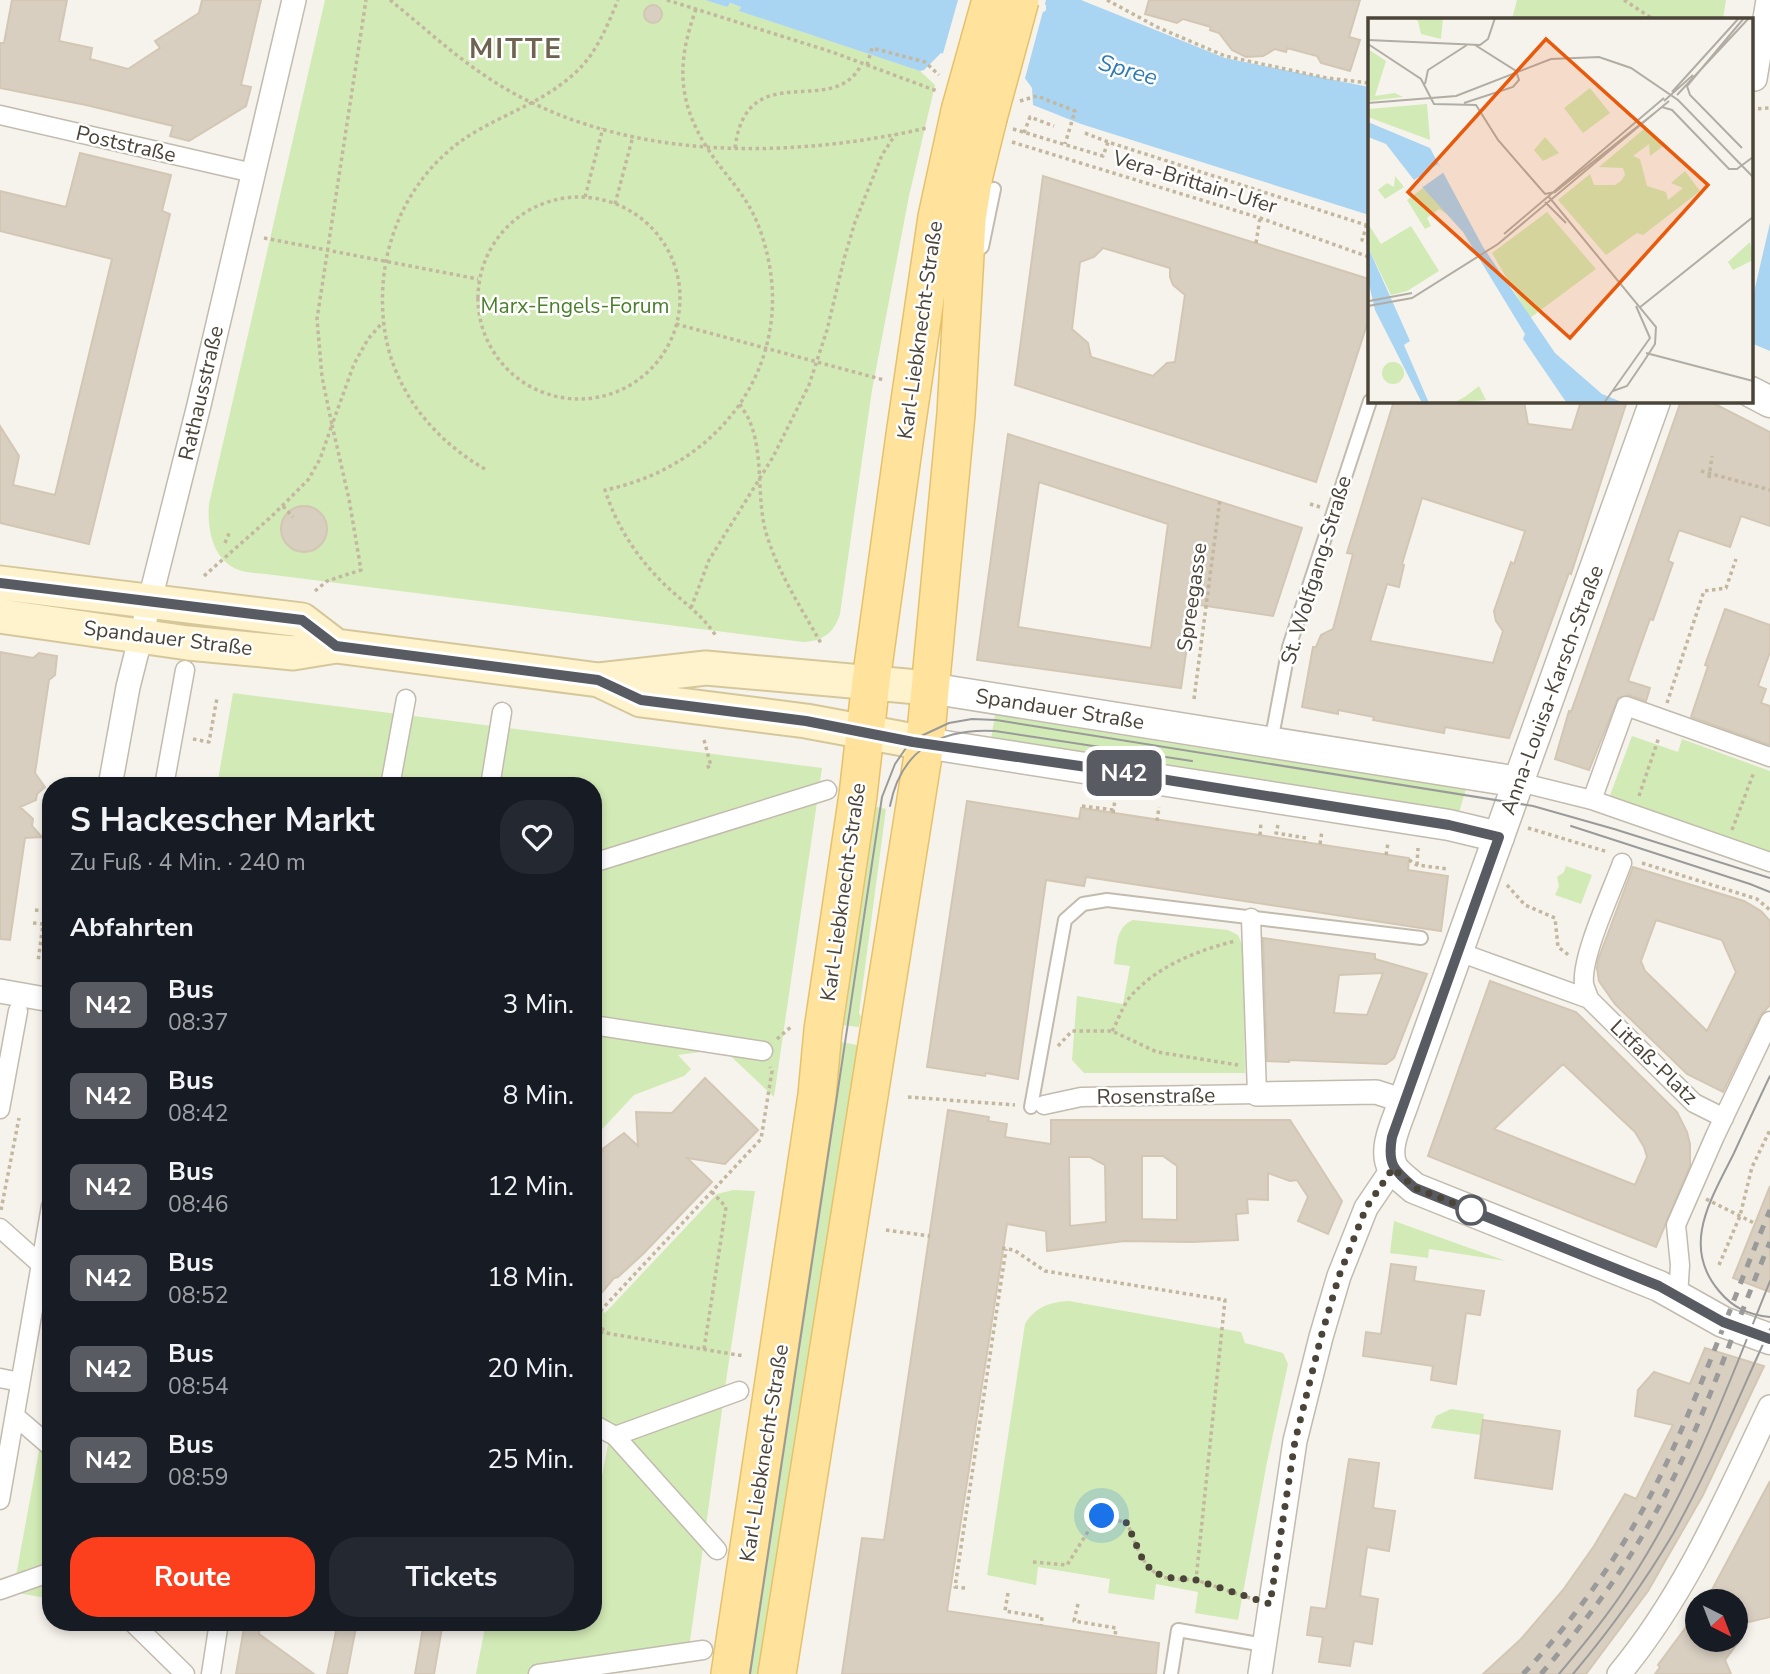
<!DOCTYPE html>
<html lang="de">
<meta charset="utf-8">
<style>
body{margin:0;font-family:"Nunito Sans",sans-serif;background:#242831;color:#f1f3f6;height:100vh;display:flex;flex-direction:column;font-size:26px;white-space:nowrap}
*{box-sizing:border-box;margin:0}
p{font-size:23px;color:#9ea1a6}
.icon{flex:none;width:38px;height:38px;fill:none;stroke:currentColor;stroke-width:2;stroke-linecap:round;stroke-linejoin:round}
.map{position:relative;flex:1;overflow:hidden}
.side{position:absolute;left:42px;top:777px;width:560px;height:854px;display:flex;flex-direction:column;background:#171b24;border-radius:28px;box-shadow:0 4px 10px #0003}
.side>*{flex:none}
.badge{padding:0 14px;border-radius:10px;font-size:24px;line-height:46px}
.needle{width:46px;rotate:138deg}
.fabs{position:absolute;left:1685px;top:1589px;display:grid;gap:14px}
.fabs a{display:grid;place-items:center;width:63px;height:63px;border-radius:50%;background:#171b24;box-shadow:0 4px 10px #0003;font-size:35px}
.you{position:absolute;width:35px;height:35px;margin:-18px;border:5px solid #fff;border-radius:50%;background:#1a73e8;box-shadow:0 0 0 10px #1a73e833}
.map>.badge{position:absolute;translate:-50% -50%;box-shadow:0 0 0 4px #fff}
h2{padding:0 28px;font-size:26px;line-height:63px}
.round{display:grid;place-items:center;flex:none;width:74px;height:74px;border-radius:28px;background:#242831}
.summary{display:flex;align-items:center;justify-content:space-between;height:119px;padding:0 28px}
h1{font-size:33px;font-weight:700;line-height:52px}
.button{display:flex;gap:14px;margin-top:auto;padding:14px 28px}
.button a{flex:1;height:80px;border-radius:28px;background:#fc3f1d;color:#fff;font-size:28px;font-weight:700;line-height:80px;text-align:center}
.button a+a{background:#242831;color:#f1f3f6}
ul{padding:0;list-style:none}
li{display:flex;align-items:center;gap:21px;height:91px;padding:0 28px}
li div{flex:1}
li b{display:block;font-size:26px}
li em{font-style:normal}
li .badge{min-width:77px;font-weight:700;text-align:center}
.map>svg:first-child{display:block}
.green{fill:#d2eab5}
.water{fill:#a9d4f2}
.pier{fill:#f6f3ec}
.building{fill:#d8cfc1;stroke:#d3c7b4;stroke-width:2;fill-rule:evenodd}
.lines{fill:none;stroke-linecap:round;stroke-linejoin:round}
.service-casing{stroke:#c2bbae;stroke-width:16}
.pedestrian-casing{stroke:#c2bbae;stroke-width:21}
.minor-casing{stroke:#c2bbae;stroke-width:26}
.tertiary-casing{stroke:#c2bbae;stroke-width:33}
.secondary-casing{stroke:#d6c79b;stroke-width:37}
.primary-casing{stroke:#e6c16a;stroke-width:40}
.path{stroke:#c4b79f;stroke-width:3.5;stroke-dasharray:3.5 3.5;stroke-linecap:butt}
.service{stroke:#fff;stroke-width:12}
.pedestrian{stroke:#fff;stroke-width:18}
.minor{stroke:#fff;stroke-width:23}
.tertiary{stroke:#fff;stroke-width:30}
.secondary{stroke:#fff3cd;stroke-width:33}
.primary{stroke:#ffe39c;stroke-width:37}
.tram{stroke:#9a9a9a;stroke-width:2}
.rail{stroke:#9a9a9a;stroke-width:5;stroke-dasharray:9 9;stroke-linecap:butt}
.primary-bridge-casing{stroke:#e6c16a;stroke-width:40;stroke-linecap:butt}
.primary-bridge{stroke:#ffe39c;stroke-width:37}
.line-casing{stroke:#fff;stroke-width:16}
.line{stroke:#595b62;stroke-width:10}
.walk{stroke:#4b4439;stroke-width:7;stroke-dasharray:0 12.6}
.stop-dot{fill:#fff;stroke:#595b62;stroke-width:3.5}
.labels{text-anchor:middle;dominant-baseline:central;stroke-width:5;stroke-linejoin:round;paint-order:stroke}
.street-label{font-size:21px;fill:#4b4439;stroke:#fff}
.park-label{font-size:21px;fill:#4a7f2a;stroke:#fff}
.water-label{font-size:23px;font-style:italic;fill:#2e7ab2;stroke:#fff}
.district-label{font-size:28px;font-weight:bold;letter-spacing:2px;fill:#6e6250;stroke:#fff}
.inset-road{fill:none;stroke:#b2ada4;stroke-width:2}
.view{fill:#e8590c;fill-opacity:0.15;stroke:#e8590c;stroke-width:3.5}
.inset-edge{fill:none;stroke:#4b4439;stroke-width:3.5}
</style>
<div class="map">
<svg width="1770" height="1674" viewBox="0 0 1770 1674">
<rect width="100%" height="100%" fill="#f6f3ec"/>
<path class="green" d="M325 0H705L727 7 729 3 741 7 740 11 920 71 935 85 909 196 872 390 840 614C834 633 823 641 803 642L266 574C257 573 247 573 239 570 212 560 207 528 209 504Z
M1517 0H1726L1723 19H1512Z
M233 693 822 768 774 1097 723 1049 678 1055 691 1069 684 1076 634 1095 593 1139V786H203L204 779 218 780Z
M995 715 1245 755 1248 744 1469 779 1458 816 990 745Z
M1632 736 1678 752 1682 739 1770 771V855L1609 798Z
M877 807 886 809 859 1013 861 1017 859 1027 833 1024 873 810Z
M1566 866 1592 875 1581 904 1555 895 1559 886 1557 877 1564 872Z
M1133 920 1228 930 1238 935 1243 947 1245 1073H1084L1072 1060 1077 996 1123 1004 1130 966 1114 964C1117 947 1115 927 1133 920Z
M841 1042 857 1045 856 1057 865 1059 769 1674H740Z
M733 1190 755 1191 727 1374 687 1663 610 1674H476L486 1622H593V1524L609 1439 593 1444V1302L605 1313 717 1194Z
M1394 1221 1506 1261 1429 1249 1428 1258 1390 1253Z
M1069 1301 1241 1332 1245 1343 1283 1353 1288 1364 1267 1462 1238 1620 1195 1613 1198 1592 1156 1584 1154 1600 1108 1593 1110 1579 1038 1567 1036 1585 987 1575 1025 1324C1035 1307 1050 1302 1069 1301Z
M51 1385V1599L13 1592Z
M1451 1409 1484 1414 1481 1435 1431 1428 1436 1416Z"/>
<path class="water" d="M705 0H1001L1044 12 1046 10V5L1031 0H1081L1225 58 1369 87V215L1081 124 1033 105 1032 88 1024 77 941 53 924 70 920 71 739 11 741 7 730 3 727 7Z
M1751 143 1770 147V351L1751 343Z"/>
<path class="pier" d="M958 0H1013L1043 9 1029 3 1028 0H1046L1024 82 942 57Z
M1751 139 1770 144V223L1751 305Z"/>
<path class="building" d="M12 0H67L59 41 92 48 90 59 128 69 160 48 155 41 199 13 202 0H261L241 85 251 87 246 106 189 141 170 136 173 126 86 105 0 88V43H4Z
M1149 0H1360L1349 37 1360 40 1350 71 1321 63 1317 56 1287 48 1286 52 1275 49 1263 56 1246 57 1232 50 1219 33 1210 30 1211 27 1183 19 1177 23 1145 14Z
M644 14a9 9 0 1 1 18 0a9 9 0 1 1-18 0Z
M80 153 171 175 162 211 170 214 89 544 0 523V426L19 456 13 485 55 495 112 259 0 231V191L66 207Z
M1043 176 1369 279V318L1316 482 1015 385ZM1103 248 1170 268V277L1173 285 1185 295 1175 362 1167 363 1153 376 1091 357 1088 343 1072 329 1080 262 1094 257Z
M1394 401H1524L1528 424 1572 430 1581 401H1627L1571 574 1569 573 1509 738 1445 727 1444 733 1373 720 1374 717 1338 710V714L1302 707 1313 647H1316L1321 635 1333 629 1353 554 1347 553ZM1422 498 1525 531 1514 564 1511 562 1494 611 1496 621 1503 631 1493 663 1370 641 1387 584 1399 587 1404 565 1402 564Z
M1681 401H1709L1770 432V526L1741 516 1730 547 1679 530 1668 561 1673 563 1653 620 1650 619 1628 681 1650 688 1646 701 1629 695 1618 698 1589 770 1555 759 1569 711 1571 712Z
M1008 434 1302 528 1273 616 1193 604 1181 688 977 660ZM1039 482 1168 524 1151 648 1018 627Z
M281 529a23 23 0 1 1 46 0a23 23 0 1 1-46 0Z
M1725 609 1770 625V652L1758 686 1766 689 1761 703 1770 706V745L1691 717 1708 666 1705 665Z
M0 652 33 658 39 653 57 656 55 675 49 680 35 773 45 787 37 794 36 800 20 807 33 819 32 826 42 837 25 838 10 940 0 939Z
M967 801 1079 819 1081 808 1409 858 1408 870 1448 876 1441 931 1086 877 1084 886 1046 880 1018 1079 986 1073 985 1076 927 1067Z
M1633 867 1744 901 1761 911 1770 921V1005L1760 1016 1723 1092 1687 1074 1615 1004 1599 981 1597 968 1598 960ZM1656 920 1722 940 1736 972 1707 1031 1645 971 1641 961Z
M1263 938 1375 954V959L1427 974 1394 1058 1386 1064 1289 1060V1062L1267 1061ZM1383 973 1367 1015 1334 1013 1339 975Z
M1490 981 1576 1012 1677 1112 1687 1132 1690 1144V1166L1656 1247 1428 1156ZM1563 1064 1635 1132 1644 1147 1647 1157 1635 1185 1494 1129Z
M705 1078 758 1130 725 1164 687 1158 712 1182 643 1254 618 1277 614 1278 593 1303V1161L603 1151 601 1150 624 1133 638 1146 636 1112 672 1113Z
M948 1110 989 1117 988 1121 1007 1124 1005 1137 1051 1144V1120H1290L1342 1201 1328 1234 1298 1221 1308 1197 1297 1180 1290 1181 1268 1173V1200L1247 1199 1248 1213 1236 1214 1238 1240 1191 1242 1124 1241 1047 1251 1046 1231 1007 1224 947 1611 1159 1643 1156 1674H842L862 1538 884 1540ZM1142 1156H1163L1177 1166V1220L1142 1219ZM1069 1157H1090L1105 1165 1106 1222 1070 1226Z
M1770 1186V1292L1733 1278Z
M1391 1264 1416 1267 1414 1281 1484 1291 1480 1315 1466 1313 1456 1384 1431 1380 1433 1366 1363 1356 1366 1332 1381 1334Z
M1705 1348 1764 1366 1703 1495 1648 1591 1586 1674H1483L1521 1639 1563 1590 1594 1546 1625 1494 1636 1499 1673 1425 1635 1416 1638 1390 1654 1372 1690 1384Z
M1483 1420 1560 1431 1552 1489 1475 1478Z
M1349 1459 1379 1463 1373 1508 1395 1511 1389 1551 1367 1547 1360 1596 1378 1599 1372 1644 1354 1641 1350 1666 1319 1662 1323 1637 1307 1635 1311 1607 1326 1609Z
M1770 1481V1617L1736 1625V1601H1706Z
M1698 1611V1640H1740L1725 1660 1731 1674H1655L1660 1667 1658 1665Z
M245 1622H261L259 1634 314 1674H236Z
M338 1622H357L347 1674H327Z
M424 1622H443L434 1674H415Z"/>
<g class="lines">
<defs>
<path id="service" d="M982 247 994 189
M1271 742 1289 647 1370 401
M1031 1107 1065 920 1083 904 1107 900 1421 938
M1171 1674 1178 1630 1264 1645"/>
<path id="pedestrian" d="M0 115 253 173
M1519 782 1592 800 1770 862
M164 786 185 670
M390 786 406 699
M490 786 502 712
M1592 800 1626 706 1770 757
M593 863 827 790
M1459 952 1589 999 1694 1103 1724 1118
M1589 999C1588 994 1585 989 1584 984 1581 956 1612 891 1622 863
M593 1025 763 1051
M1044 1105 1081 1097 1257 1094 1251 918
M0 1109 18 1011
M0 1228 47 1270
M1678 1296 1680 1265 1676 1225 1715 1136 1770 1021
M0 1378 20 1382
M15 1416 51 1447
M593 1424 615 1436 739 1391
M615 1436 717 1550
M0 1500 51 1206
M0 1590 51 1572
M132 1622 185 1674
M211 1674 219 1622
M538 1674 703 1650"/>
<path id="minor" d="M1755 79 1768 0
M110 786 128 687 199 405 294 0
M0 991 51 1000
M1257 1094 1376 1092 1404 1101
M1260 1674 1295 1441 1321 1337 1339 1276 1366 1208 1393 1168
M1619 1674C1685 1595 1726 1499 1770 1407"/>
<path id="tertiary" d="M1751 392 1770 402
M1655 401 1404 1101C1398 1120 1382 1149 1393 1168 1398 1176 1408 1182 1414 1188L1659 1286 1723 1322 1770 1339
M929 688 1519 782
M925 743 1449 825 1499 837"/>
<path id="secondary" d="M0 583 302 620 336 646
M0 616 188 643 293 653 336 646 599 680 706 668 929 688
M599 680 641 700 806 721 925 743"/>
<path id="primary" d="M730 1674 817 1095 823 1030 858 795 871 681 905 435 937 217 960 111
M777 1674 925 743 956 414 967 219 974 175 988 118"/>
</defs>
<use href="#service" class="service-casing"/>
<use href="#pedestrian" class="pedestrian-casing"/>
<use href="#minor" class="minor-casing"/>
<use href="#tertiary" class="tertiary-casing"/>
<use href="#secondary" class="secondary-casing"/>
<use href="#primary" class="primary-casing"/>
<path class="path" d="M390 0C420 24 449 51 481 73 609 162 781 161 927 128
M667 0 832 52 937 91
M1107 0 1157 27 1225 56 1327 78 1369 83
M1624 0 1653 19
M696 9C678 59 676 98 706 146 725 177 747 193 760 230 804 352 727 465 605 490 616 525 636 556 662 582 680 600 702 614 716 636
M867 65 872 48 925 62 939 75
M1020 101 1037 96 1075 111 1065 144
M1751 109 1770 108
M1013 129 1103 156 1108 142 1369 226
M1024 133 1030 117 1054 126
M1085 133 1108 142
M1012 142 1260 218 1369 257
M735 148C747 53 835 122 862 63
M478 298a101 101 0 1 1 202 0a101 101 0 1 1-202 0Z
M585 197 603 128
M615 204 633 136
M1367 225 1362 240 1369 243
M264 238 478 279
M1256 243 1260 218
M676 324 884 380
M740 404C743 410 748 416 750 422 765 459 755 502 768 539 780 576 803 611 822 645
M485 469C436 441 397 395 386 338 371 258 404 174 475 132 509 112 546 100 575 73 597 53 607 26 618 0
M1701 471 1770 490
M1709 478 1712 456
M1310 504 1320 507
M283 506 293 517
M225 543 230 531
M204 576 272 516 308 480 320 459 332 425 322 377 317 319 366 0
M315 591 327 581 361 570 349 499 332 425 354 364 368 339 383 322
M691 608 709 560 773 457 809 385 827 330 844 259 855 222 882 155 895 135
M1194 699 1220 499
M1667 703 1704 591 1726 588 1736 559
M193 739 209 742 217 698
M704 740 711 766 705 768
M1639 796 1659 737
M1082 806 1114 810
M1113 813 1115 800
M1157 821 1159 807
M1278 825 1276 833 1306 838 1305 842
M1528 828 1608 852
M1732 830 1754 772
M1260 835 1261 822
M1320 844 1322 831
M1386 855 1388 843
M1409 860 1417 865 1448 869
M1642 863 1757 899 1770 910
M1417 865 1418 848
M1507 885 1525 905 1555 918 1558 947 1570 956
M35 910 44 911
M33 923 43 924 38 962
M1112 1031C1118 1021 1122 1007 1130 997 1157 966 1196 951 1235 941
M777 1039 792 1026
M1058 1046 1072 1031H1112L1157 1052 1238 1065
M908 1097 1015 1105
M1706 1199 1754 1223
M1 1210 19 1118
M886 1230 930 1236
M1002 1248 1014 1250 1045 1271 1225 1300 1196 1580 1250 1598
M1719 1265 1740 1216 1752 1167 1770 1130
M593 1331 744 1356
M610 1334C598 1329 595 1318 603 1308L761 1139 772 1071 770 1067
M704 1349 726 1207 712 1192
M1033 1562 1067 1565 1094 1522 1102 1516 1127 1523C1135 1541 1142 1569 1163 1577 1173 1580 1186 1579 1196 1580
M965 1588 955 1587 1006 1249
M1008 1593 1005 1611 1042 1617 1041 1625
M1078 1604 1074 1621 1116 1628 1115 1636"/>
<use href="#service" class="service"/>
<use href="#pedestrian" class="pedestrian"/>
<use href="#minor" class="minor"/>
<use href="#tertiary" class="tertiary"/>
<use href="#secondary" class="secondary"/>
<use href="#primary" class="primary"/>
<path class="tram" d="M890 806C901 749 941 728 995 731L1192 761
M1571 826 1750 884 1770 892
M1770 1076C1758 1101 1746 1127 1734 1153 1712 1198 1680 1245 1719 1291 1733 1308 1749 1315 1770 1317
M750 1674 882 797 895 764 906 748 919 737 949 723 972 719 996 720 1533 806 1614 829 1770 878
M1559 1674C1584 1644 1609 1614 1630 1581 1691 1488 1729 1383 1770 1281
M1573 1674C1610 1630 1644 1583 1673 1534 1710 1468 1738 1398 1770 1329"/>
<path class="rail" d="M1523 1674C1582 1612 1631 1539 1667 1462 1705 1380 1735 1294 1770 1210
M1541 1674C1591 1616 1636 1554 1670 1485 1709 1406 1736 1323 1770 1242"/>
<defs>
<path id="primary-bridge" d="M960 111 991 0
M988 118 1020 0"/>
</defs>
<use href="#primary-bridge" class="primary-bridge-casing"/>
<use href="#primary-bridge" class="primary-bridge"/>
</g>
<g class="lines">
<defs>
<path id="line" d="M0 583 302 620 336 646 598 680 641 700 806 721 913 742 1080 766 1449 825 1499 837 1392 1137C1387 1165 1394 1170 1415 1188L1659 1286 1723 1322 1770 1339"/>
</defs>
<use href="#line" class="line-casing"/>
<use href="#line" class="line"/>
<path class="walk" d="M1102 1516 1127 1523 1142 1558 1151 1570 1164 1577 1196 1580 1270 1604 1295 1441 1321 1337 1339 1276 1366 1208 1393 1168 1415 1188 1471 1210"/>
</g>
<circle class="stop-dot" cx="1471" cy="1210" r="14"/>
<g class="labels">
<g class="street-label">
<text transform="translate(126 144) rotate(13)">Poststraße</text>
<text transform="translate(1195 182) rotate(17)">Vera-Brittain-Ufer</text>
<text transform="translate(920 330) rotate(-82)">Karl-Liebknecht-Straße</text>
<text transform="translate(201 393) rotate(-77)">Rathausstraße</text>
<text transform="translate(1316 570) rotate(-73)">St. Wolfgang-Straße</text>
<text transform="translate(1192 597) rotate(-82)">Spreegasse</text>
<text transform="translate(168 638) rotate(7)">Spandauer Straße</text>
<text transform="translate(1552 690) rotate(-70)">Anna-Louisa-Karsch-Straße</text>
<text transform="translate(1060 709) rotate(9)">Spandauer Straße</text>
<text transform="translate(843 892) rotate(-82)">Karl-Liebknecht-Straße</text>
<text transform="translate(1654 1062) rotate(44)">Litfaß-Platz</text>
<text transform="translate(1156 1096) rotate(-1)">Rosenstraße</text>
<text transform="translate(764 1453) rotate(-81)">Karl-Liebknecht-Straße</text>
</g>
<g class="park-label">
<text x="575" y="306">Marx-Engels-Forum</text>
</g>
<g class="water-label">
<text transform="translate(1128 70) rotate(16)">Spree</text>
</g>
<g class="district-label">
<text x="516" y="49">MITTE</text>
</g>
</g>
<g transform="translate(1368 18)">
<rect width="385" height="385" fill="#f6f3ec"/>
<path d="M44 0H75L73 21 53 16 50 3ZM0 31 18 43 7 78 27 75 35 79 0 83ZM222 70 242 95 215 115 196 90ZM59 86 62 122 0 99 1 91ZM276 111 298 126 282 138 281 126 265 138 272 141 279 168 298 174 300 182 315 170 303 165 317 153 332 173 275 217 269 215 238 237 190 182 222 156 226 167H247L253 163 257 157 255 150 231 149ZM177 119 191 135 175 143 166 132ZM27 158 36 169 17 181 10 172 19 165 26 169ZM55 170 73 185 85 200 71 191 59 200 63 208 57 211 39 182ZM179 194 228 251 162 300 124 235ZM1 207 13 226 43 208 71 253 39 273 23 277 0 229ZM382 224 385 242 365 252 360 244ZM14 355a11 11 0 1 1 22 0a11 11 0 1 1-22 0ZM111 368 118 382 86 385 98 378Z" fill="#d2eab5"/>
<path d="M0 104 62 130 115 229 187 335 234 376 256 385 198 384 155 321 157 316 95 214 55 170 51 159 46 162 18 126 0 119ZM0 229 42 323 36 327 61 385H54L7 292 0 262Z" fill="#a9d4f2"/>
<path d="M70 146 76 154 55 169 49 161Z" fill="#f6f3ec"/>
<path class="inset-road" d="M0 22 112 27 120 21 127 0M0 26 53 61 66 86 108 87 130 122 177 176 187 174 294 89 304 92 361 151H369L385 139M57 66 60 52 99 27M304 74 371 0M309 77 381 0M296 83 325 57M0 85 88 78 183 41 231 39 263 50 310 82 385 159M96 85 145 69 151 62 148 53 107 27M374 130 322 77 319 68 376 0M181 179 288 309 287 326 276 343 259 368 245 373M177 184 198 205M136 216 296 80M1 283 44 275M0 288 44 280 130 226 301 83M271 290 385 199M278 335 385 363M236 385 282 320 268 288"/>
<path class="view" d="M178 21 340 167 202 320 40 174Z"/>
<rect width="385" height="385" class="inset-edge"/>
</g>
</svg>
<div class="fabs">
<a><svg class="needle" viewBox="-14 -14 28 28"><path d="M0-13l5 13h-10z" fill="#e53935"/><path d="M0 13l5-13h-10z" fill="#9ea1a6"/></svg></a>
</div>
<div class="you" style="left:1102px;top:1516px"></div>
<b class="badge" style="left:1124px;top:773px;background:#595b62;color:#fff">N42</b>
<section class="side">
<div class="summary"><div><h1>S Hackescher Markt</h1><p>Zu Fuß · 4 Min. · 240 m</p></div><a class="round"><svg class="icon" aria-label="heart" viewBox="0 0 24 24"><path d="M12 20l-8-8c-3-5 5-10 8-4 3-6 11-1 8 4z"/></svg></a></div>
<h2>Abfahrten</h2>
<ul>
<li><span class="badge" style="background:#595b62;color:#fff">N42</span><div><b>Bus</b><p>08:37</p></div><em>3 Min.</em></li>
<li><span class="badge" style="background:#595b62;color:#fff">N42</span><div><b>Bus</b><p>08:42</p></div><em>8 Min.</em></li>
<li><span class="badge" style="background:#595b62;color:#fff">N42</span><div><b>Bus</b><p>08:46</p></div><em>12 Min.</em></li>
<li><span class="badge" style="background:#595b62;color:#fff">N42</span><div><b>Bus</b><p>08:52</p></div><em>18 Min.</em></li>
<li><span class="badge" style="background:#595b62;color:#fff">N42</span><div><b>Bus</b><p>08:54</p></div><em>20 Min.</em></li>
<li><span class="badge" style="background:#595b62;color:#fff">N42</span><div><b>Bus</b><p>08:59</p></div><em>25 Min.</em></li>
</ul>
<div class="button"><a>Route</a><a>Tickets</a></div>
</section>
</div>
